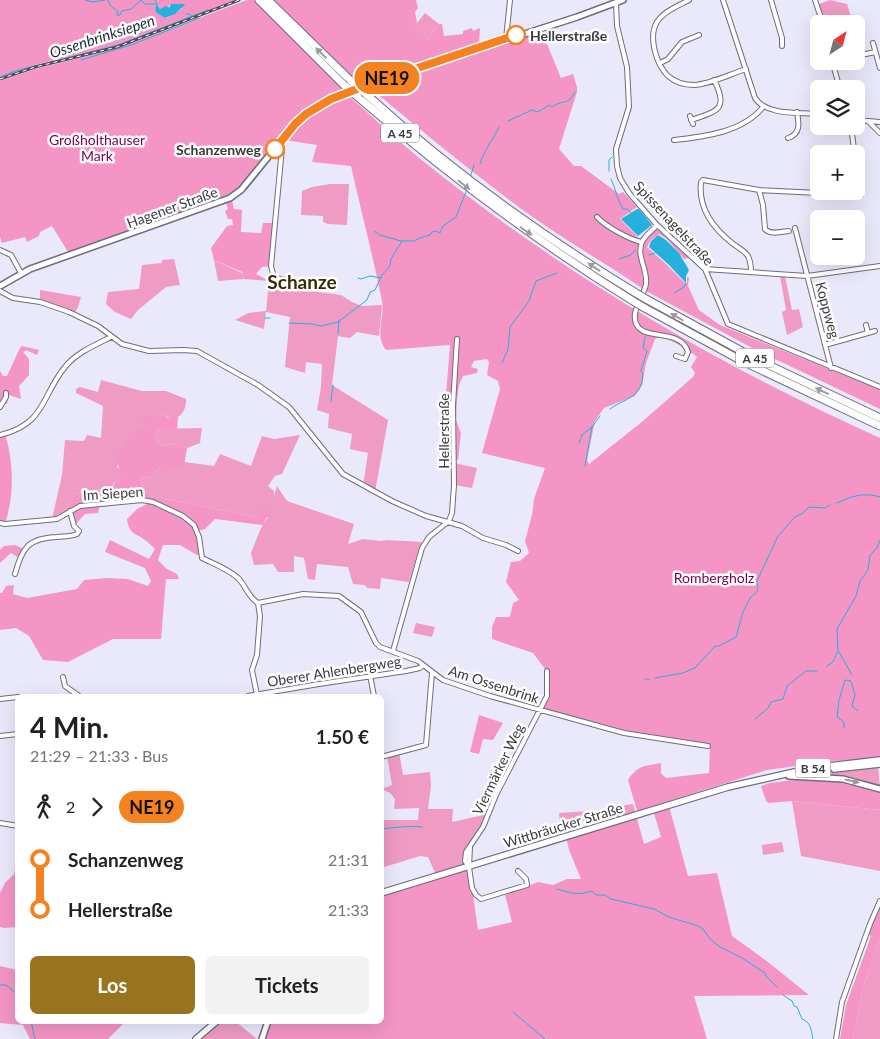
<!DOCTYPE html>
<html lang="de">
<meta charset="utf-8">
<style>
body{margin:0;font-family:Lato,sans-serif;background:#f2f2f2;color:#202124;height:100vh;display:flex;flex-direction:column;font-size:19px;white-space:nowrap}
*{box-sizing:border-box;margin:0}
p{font-size:16px;color:#757577}
.icon{flex:none;width:28px;height:28px;fill:none;stroke:currentColor;stroke-width:2;stroke-linecap:round;stroke-linejoin:round}
.map{position:relative;flex:1;overflow:hidden}
.drawer{position:absolute;left:15px;top:694px;width:369px;height:330px;display:flex;flex-direction:column;background:#fff;border-radius:8px;box-shadow:0 5px 20px #0002}
.drawer>*{flex:none}
.badge{padding:0 10px;border-radius:16px;font-size:18px;line-height:32px}
.needle{width:32px;rotate:36deg}
.tools{position:absolute;left:810px;top:15px;display:grid;gap:10px}
.tools a{display:grid;place-items:center;width:55px;height:55px;border-radius:8px;background:#fff;box-shadow:0 5px 20px #0002;font-size:25px}
.map>.badge{position:absolute;translate:-50% -50%;box-shadow:0 0 0 2px #fff}
.legs{display:flex;align-items:center;gap:8px;height:55px;padding:0 15px;font-size:16px}
.legs p{margin-inline-start:auto}
.summary{display:flex;align-items:center;justify-content:space-between;height:85px;padding:0 15px}
h1{font-size:28px;font-weight:700;line-height:38px}
.action{display:flex;gap:10px;margin-top:auto;padding:10px 15px}
.action a{flex:1;height:58px;border-radius:8px;background:#9a731f;color:#fff;font-size:20px;font-weight:700;line-height:58px;text-align:center}
.action a+a{background:#f2f2f2;color:#202124}
ul{padding:0 15px;list-style:none}
li{display:flex;align-items:center;gap:18px;height:50px;font-size:19px}
li i{display:grid;place-items:center;width:8px;height:100%;margin:0 6px;background:currentColor}
li i::after{content:'';width:12px;height:12px;margin:-6px;border:4px solid;border-radius:50%;background:#fff}
li p{margin-inline-start:auto}
li:first-child i{background:linear-gradient(#0000 50%,currentColor 0)}
li:last-child i{background:linear-gradient(currentColor 50%,#0000 0)}
.map>svg:first-child{display:block}
.green{fill:#ef9bc4}
.forest{fill:#f495c5;fill-rule:evenodd}
.water{fill:#25b1dc}
.lines{fill:none;stroke-linecap:round;stroke-linejoin:round}
.stream{stroke:#25b1dc;stroke-width:1}
.minor-casing{stroke:#6e6d7d;stroke-width:6}
.secondary-casing{stroke:#6e6d7d;stroke-width:8}
.primary-casing{stroke:#6e6d7d;stroke-width:8}
.motorway-casing{stroke:#6e6d7d;stroke-width:9}
.minor{stroke:#fff;stroke-width:4}
.secondary{stroke:#fff;stroke-width:5}
.primary{stroke:#fff;stroke-width:5.5}
.motorway{stroke:#fff;stroke-width:7}
.rail-casing{stroke:#4e4e56;stroke-width:3}
.rail{stroke:#fff;stroke-width:1;stroke-dasharray:4;stroke-linecap:butt}
.motorway-bridge-casing{stroke:#6e6d7d;stroke-width:9;stroke-linecap:butt}
.motorway-bridge{stroke:#fff;stroke-width:7}
.oneway{fill:#9c9ca0}
.line-1-casing{stroke:#fff;stroke-width:11}
.line-1{stroke:#f58220;stroke-width:8}
.stop-1-dot{fill:#fff;stroke:#f58220;stroke-width:2.5}
.labels{text-anchor:middle;dominant-baseline:central;stroke-width:5;stroke-linejoin:round;paint-order:stroke}
.shield{fill:#fff;stroke:#747479;stroke-width:1}
.shield-label{font-size:12px;font-weight:bold;fill:#393940}
.stop-label{font-size:14px;font-weight:bold;fill:#393940;stroke:#fff;text-anchor:start}
.park-label{font-size:14px;fill:#77024e;stroke:#fff}
.street-label{font-size:14px;fill:#393940;stroke:#fff}
.water-label{font-size:15px;font-style:italic;fill:#182e36;stroke:#fff}
.district-label{font-size:19px;font-weight:bold;fill:#3b2900;stroke:#fff}
</style>
<div class="map">
<svg width="880" height="1039" viewBox="0 0 880 1039">
<rect width="100%" height="100%" fill="#eae9fc"/>
<path class="green" d="M830 0 847 4 852 20 838 23H825L819 4Z
M425 13 439 24 428 39 413 28Z
M330 184H349L347 225 328 224 323 222V216L301 215 302 191 312 187Z
M174 259 180 285 166 287 138 310 131 319 115 312 106 304 108 292 139 289 142 265 162 263V260Z
M214 260 242 273 244 279 218 281Z
M780 276H785L792 310 799 309 803 327 787 335 782 312 786 310Z
M269 281 287 288H312L311 291 341 295 352 302 362 306 382 305 379 336 357 332 350 338 338 336 332 385 388 420 375 492 363 486 368 453 350 449 352 434 328 428 329 414 317 410 321 387 322 364 306 362 305 373 285 367 290 317 266 312 264 329 235 320 248 313 266 311Z
M40 290 81 297 78 307 74 314 40 302Z
M101 380 142 391H166L186 399C187 412 177 424 164 415 142 419 130 448 117 466L122 474 111 487 76 494 67 508 57 519H52L62 475 65 440 84 441 87 435 101 438 103 406 76 393V389L80 387 98 392Z
M202 428 200 443 187 448 177 444 161 446 155 436 159 429Z
M300 435 282 474 275 476 268 486 274 491V496L277 486 287 501 354 524 348 544 363 539 380 541 387 540 422 542 419 548 409 582 381 578 380 589 367 588 365 585 353 584 348 567 317 564 315 580 308 579 304 558 294 556V572H278L273 564 254 565 251 553 261 528 268 517 259 518 151 496 142 485 141 476 149 478 161 466H183L184 462 214 466 220 454 251 466 262 436 274 439Z
M454 463 477 468 472 488 454 485Z
M416 623 435 627 432 637 413 633Z
M399 752 403 775 430 772 431 786 428 809H453L452 822 488 814 483 827 468 848 467 864 437 877 428 857 420 856 381 868V820H418L419 808 394 809 395 799 390 793 382 789 392 785 387 756Z
M878 766 880 787 806 775Z
M792 801 880 810V871L801 856Z
M633 804 636 815 604 826 601 809Z
M589 811V821L560 823 559 813Z
M782 842 784 852 763 855 762 845Z
M880 939V1039H853L864 984Z
M220 1021H235L257 1039H199Z"/>
<path class="forest" d="M0 0H235L117 46 35 65 0 78ZM183 4 182 9 167 18C157 14 157 14 155 5H158L160 9 165 7 169 8V5Z
M247 0H416L418 8 415 12 417 23 414 28 428 39 439 24H442L444 36 463 34V31L472 28 473 31 480 28 479 45 455 56 346 92 306 114 284 137 277 141 236 191 168 218 68 252 52 226 40 232 39 236 27 242 25 237 2 243 0 237V81L35 69 119 48Z
M536 32 540 39H545L561 78 573 74 577 87V92L559 149 574 166H581L619 194 623 192 637 207 620 219 640 239 639 254 644 284 642 288C603 262 562 238 524 211 473 173 424 133 375 92L373 88 374 85Z
M341 97H350C373 117 395 138 418 157 558 271 715 364 880 438V758L832 761 767 770 637 811 628 780C638 765 645 766 661 763V773L666 778 709 773 710 745 636 733 542 708 547 693 548 673 533 653 492 639V627L496 617H510L513 603 519 600 506 582 511 562 520 561 529 553 525 541 532 515 534 499 545 468 482 453 500 389 498 381 487 375 489 362 487 359 474 361 471 367 478 369 477 373 463 376 459 385 457 399 456 420 461 433 458 460 447 456 450 445 448 441 450 432 447 419 451 402 446 395 450 345 386 350C374 335 385 318 382 301 373 256 361 211 351 166L312 162 317 145 285 140C300 121 319 107 341 97ZM662 336 685 348 687 354 692 353 697 357 691 367 695 373 693 377 643 421 589 464 587 460 595 421 604 408 635 396 642 385 646 363 655 339Z
M232 200 234 209 242 210 241 232 261 233 263 223H275L271 266 262 267 256 274 269 281 244 279 242 272 214 260 211 248 227 226 233 225 232 219H228L225 211 228 209 226 203Z
M656 228H659L686 252 689 258 684 259 667 239 659 234 651 240 647 247 667 265 685 283H687V277L689 278 688 286 699 310 720 325 880 390V409L756 350 646 291 642 251 646 238Z
M22 346 39 350 37 355 26 350 23 352 29 359V375L19 386 21 399 9 395 7 404H1L0 405V371L3 376H7L20 348Z
M142 415 154 417 164 415 168 418 178 417 177 429H159L155 436 161 446 177 444 187 448 184 466 175 469 161 466 149 478 141 476 142 485 151 496 259 518 263 508 270 510 263 525 215 519 205 529 197 531 201 554 197 555 180 545H163L158 560 167 569 177 574 179 579H166L161 639H113L68 662 43 660 29 636 16 628 0 630V593H2L6 586 14 585 13 594 27 598 77 589 84 580 107 578 128 579 148 586 151 581 145 568 105 552 110 540 149 559 155 549C152 546 149 543 145 540 136 533 129 535 127 519L137 509 151 502 142 500 100 504 98 513 85 514 74 526 70 511 57 519 67 508 76 494 112 487 121 474C111 453 126 435 145 426L142 421Z
M10 432 6 437C14 466 14 496 5 524L0 523V435Z
M15 545 24 549 19 558 11 553 0 563V550L4 546Z
M479 715 503 723 493 740 483 739 479 754 470 752Z
M800 779 844 782 880 791V810L792 801 769 803 766 801 761 786 770 783Z
M669 806 688 876 717 873 732 936 768 962 809 995 694 996 707 1039H262L268 1021H381V893L469 867 478 930 512 922 505 895 538 882 553 885 567 879H581L569 850 566 837 636 815 644 844 661 837 653 810Z
M17 858V927L4 928 0 927V893L5 883 14 874Z
M880 905V939L864 984 853 1039H840L846 1005 871 936 868 934Z
M0 966 17 970 18 1021H126L108 1039H30L23 1025 0 1023Z"/>
<path class="water" d="M156 3 160 9 166 6 169 8 171 4H184L185 5 175 14 165 18C157 13 154 14 156 3Z
M637 209H639L652 225 638 236 621 219Z
M658 235 666 240 679 253 689 270 686 276V283L668 264 649 247 651 241Z"/>
<g class="lines">
<path class="stream" d="M85 0 93 2 105 0
M108 0 110 5 118 12 117 15H120L122 11 131 9 141 0 145 4H155
M155 0 157 4
M186 14H190L191 16
M510 43 539 33
M487 49 500 44
M81 60 131 45 199 18
M0 77 15 71 118 45 208 10
M368 88 484 50
M324 107 343 97
M508 121 532 110 538 112 549 105 552 107C563 99 568 106 575 92
M285 141 303 121 319 110
M480 164C484 150 493 140 499 127
M262 170 280 148
M609 171V160L612 157
M470 178 474 165
M611 179C616 189 617 200 623 209H627L631 213
M246 190 260 173
M374 231 380 235 401 241
M649 255 655 253
M619 259 631 255 635 250
M358 278 361 279 370 276 381 278
M674 293 684 287 686 283
M265 318H270
M289 323 312 324 321 326 338 322 367 300 370 292 375 290 382 275 390 266 391 259 402 241H414L420 238 430 235 432 232 436 231 440 233 443 226 456 217 467 189
M338 334 339 320
M502 363 508 349 510 327 529 301 536 281 557 273
M331 401 333 385
M610 409C620 401 636 399 641 385 643 381 642 378 643 374L641 371 647 351 643 348 645 337
M579 443 582 435 592 427
M585 466 592 427 600 416
M837 503C851 496 865 492 880 497
M839 652 852 675
M827 666 833 662 838 651 837 629 856 596 860 581 868 570 870 555 877 548 880 540
M655 678 683 673 695 668 715 646H719L736 637 743 612 750 598 756 593 758 589 757 581 778 536 795 517 803 513 809 507 825 508 830 505
M645 679H649
M755 719 768 708 771 702 783 699 787 686 806 671H817
M844 728V722L837 717 839 700 845 680 851 681 855 695 852 706 858 711
M381 829C390 828 416 825 422 827
M557 889C572 893 577 896 592 891L596 895H605L611 899 654 909 669 917 698 926 703 929 710 939 720 947 742 958 765 973 766 976 777 987
M0 985H6L18 995
M783 995 792 1001 794 1006 797 1007 802 1019C811 1022 811 1030 813 1039
M513 1012 545 1039
M31 1021 35 1039"/>
<defs>
<path id="minor" d="M689 0C678 6 664 11 657 22 648 37 656 64 668 76 675 82 685 85 694 85 711 84 730 74 746 69
M723 0 755 98C767 116 799 112 819 114
M771 0 782 38V46
M815 0 823 24
M616 3 617 26 627 67 629 107 616 149 617 166 620 178 629 193 657 225 705 269 728 324 880 387
M506 39 510 0
M873 43 880 68
M866 54 875 52
M832 61 840 89
M660 63 668 59 682 42 699 35
M690 116 693 124
M691 120C718 111 729 109 714 80
M856 120 880 122
M869 122 880 133
M851 126 854 149
M788 138C801 134 799 123 797 112
M674 140C704 137 743 132 763 107
M279 144 282 148 271 266 274 278 287 280
M759 190 763 205 765 229C770 235 781 232 789 231
M597 217C605 226 630 240 642 242
M657 225C653 230 645 235 642 242 636 256 648 270 646 284 644 297 627 315 639 328 649 339 682 330 688 352L685 359 676 356
M795 228 831 368
M0 250 11 255 21 273
M705 269 807 276 880 266
M751 272C751 267 750 260 748 256 745 251 737 247 732 243 713 228 698 208 701 182L703 180 759 190 861 195
M0 291 13 298 40 302 69 312 98 326 122 344 149 351 183 350 197 351 258 385 289 407 343 474 392 501 426 516 462 526 483 538 506 545 518 551
M866 325 868 333
M825 345 875 331
M0 407 6 397V393
M0 435C46 424 41 396 65 367 76 353 95 345 111 337
M0 523 5 524 57 519 80 506 142 500 153 502 183 516 194 525 199 537 202 558C214 564 228 569 238 578 246 586 248 597 258 603L303 594 339 596 361 612 376 643 380 647 418 661 443 680 490 696 624 733 708 746
M15 574C22 548 28 538 57 537 64 536 70 537 77 534L79 531 74 526 70 511
M393 651 422 548 429 537 449 521 452 513 454 485 453 405 457 339
M370 675 374 696
M63 677 65 686 79 696
M257 695 252 670 257 655 260 616 258 603
M248 696 319 684 406 671 420 668 423 665
M0 699 18 697
M0 736 18 734
M381 757 426 745 432 673
M0 823 18 826
M469 867 470 847
M518 871 526 879 527 885 481 899 476 895 472 888 469 867 465 861 466 852 483 827 496 795 547 696V671
M836 1039 842 1002 870 924 880 901"/>
<path id="secondary" d="M0 286 30 269 230 198 241 190 295 124 306 114 331 99 370 84 577 17 623 0
M789 776 843 779 880 789
M262 1039 268 1021"/>
<path id="primary" d="M834 769 880 764
M381 893 728 787 812 768 880 760
M196 1039 217 1021"/>
<path id="motorway" d="M259 0 343 84
M268 0 351 81
M366 94C449 169 540 235 636 293
M358 97C446 173 534 240 633 301
M646 299 758 360 880 418
M643 307 742 361 880 426"/>
</defs>
<use href="#minor" class="minor-casing"/>
<use href="#secondary" class="secondary-casing"/>
<use href="#primary" class="primary-casing"/>
<use href="#motorway" class="motorway-casing"/>
<use href="#minor" class="minor"/>
<use href="#secondary" class="secondary"/>
<use href="#primary" class="primary"/>
<use href="#motorway" class="motorway"/>
<defs>
<path id="rail" d="M0 79 35 67 117 47 239 0"/>
</defs>
<use href="#rail" class="rail-casing"/>
<use href="#rail" class="rail"/>
<defs>
<path id="motorway-bridge" d="M351 81 366 94
M343 84 358 97
M636 293 646 299
M633 301 643 307"/>
</defs>
<use href="#motorway-bridge" class="motorway-bridge-casing"/>
<use href="#motorway-bridge" class="motorway-bridge"/>
</g>
<defs><path id="oneway-solid" d="M-6-.8H1V-3.2L6.5 0L1 3.2V.8H-6Z" transform="scale(1.25)"/></defs>
<g class="oneway">
<use href="#oneway-solid" transform="translate(321 53) rotate(-136)"/>
<use href="#oneway-solid" transform="translate(464 185) rotate(38)"/>
<use href="#oneway-solid" transform="translate(526 231) rotate(35)"/>
<use href="#oneway-solid" transform="translate(594 267) rotate(-147)"/>
<use href="#oneway-solid" transform="translate(677 317) rotate(-150)"/>
<use href="#oneway-solid" transform="translate(822 391) rotate(-155)"/>
<use href="#oneway-solid" transform="translate(852 781) rotate(12)"/>
</g>
<g class="lines">
<defs>
<path id="line-1" d="M275 149 295 124 306 114 331 99 370 84 516 35"/>
</defs>
<use href="#line-1" class="line-1-casing"/>
<use href="#line-1" class="line-1"/>
</g>
<g class="stop-1-dot">
<circle cx="516" cy="35" r="9"/>
<circle cx="275" cy="149" r="9"/>
</g>
<g class="labels">
<g class="shield">
<rect x="381" y="123.5" width="38" height="19" rx="4"/>
<rect x="736" y="348.5" width="38" height="19" rx="4"/>
<rect x="795.5" y="758.5" width="35" height="19" rx="4"/>
</g>
<g class="shield-label">
<text x="400" y="133">A 45</text>
<text x="755" y="358">A 45</text>
<text x="813" y="768">B 54</text>
</g>
<g class="stop-label">
<text x="530" y="35">Hellerstraße</text>
<text x="261" y="149" text-anchor="end">Schanzenweg</text>
</g>
<g class="park-label">
<text x="97" y="139">Großholthauser<tspan x="97" dy="16">Mark</tspan></text>
<text x="714" y="577">Rombergholz</text>
</g>
<g class="street-label">
<text transform="translate(172 207) rotate(-20)">Hagener Straße</text>
<text transform="translate(674 223) rotate(47)">Spissenagelstraße</text>
<text transform="translate(828 310) rotate(75)">Koppweg</text>
<text transform="translate(443 431) rotate(-90)">Hellerstraße</text>
<text transform="translate(113 493) rotate(-4)">Im Siepen</text>
<text transform="translate(334 671) rotate(-9)">Oberer Ahlenbergweg</text>
<text transform="translate(494 684) rotate(18)">Am Ossenbrink</text>
<text transform="translate(498 769) rotate(-64)">Viermärker Weg</text>
<text transform="translate(563 825) rotate(-17)">Wittbräucker Straße</text>
</g>
<g class="water-label">
<text transform="translate(102 36) rotate(-18)">Ossenbrinksiepen</text>
</g>
<g class="district-label">
<text x="302" y="281">Schanze</text>
</g>
</g>
</svg>
<div class="tools">
<a><svg class="needle" viewBox="-14 -14 28 28"><path d="M0-13l5 13h-10z" fill="#e53935"/><path d="M0 13l5-13h-10z" fill="#757577"/></svg></a>
<a><svg class="icon" aria-label="layers" viewBox="0 0 24 24"><path d="M12 4l9 5-9 5-9-5zM3 14l9 5 9-5"/></svg></a>
<a>+</a>
<a>−</a>
</div>
<b class="badge" style="left:387px;top:78px;background:#f58220;color:#111">NE19</b>
<section class="drawer">
<div class="summary"><div><h1>4 Min.</h1><p>21:29 – 21:33 · Bus</p></div><b>1.50 €</b></div>
<div class="legs"><svg class="icon" aria-label="walk" viewBox="0 0 24 24"><circle cx="13" cy="4" r="2"/><path d="M13 8l-2 6 4 7M11 14l-3 7M7 12l3-4h3l4 4"/></svg>2<svg class="icon" aria-label="forward" viewBox="0 0 24 24"><path d="M9 5l7 7-7 7"/></svg><b class="badge" style="background:#f58220;color:#111">NE19</b></div>
<ul>
<li><i style="color:#f58220"></i><b>Schanzenweg</b><p>21:31</p></li>
<li><i style="color:#f58220"></i><b>Hellerstraße</b><p>21:33</p></li>
</ul>
<div class="action"><a>Los</a><a>Tickets</a></div>
</section>
</div>
